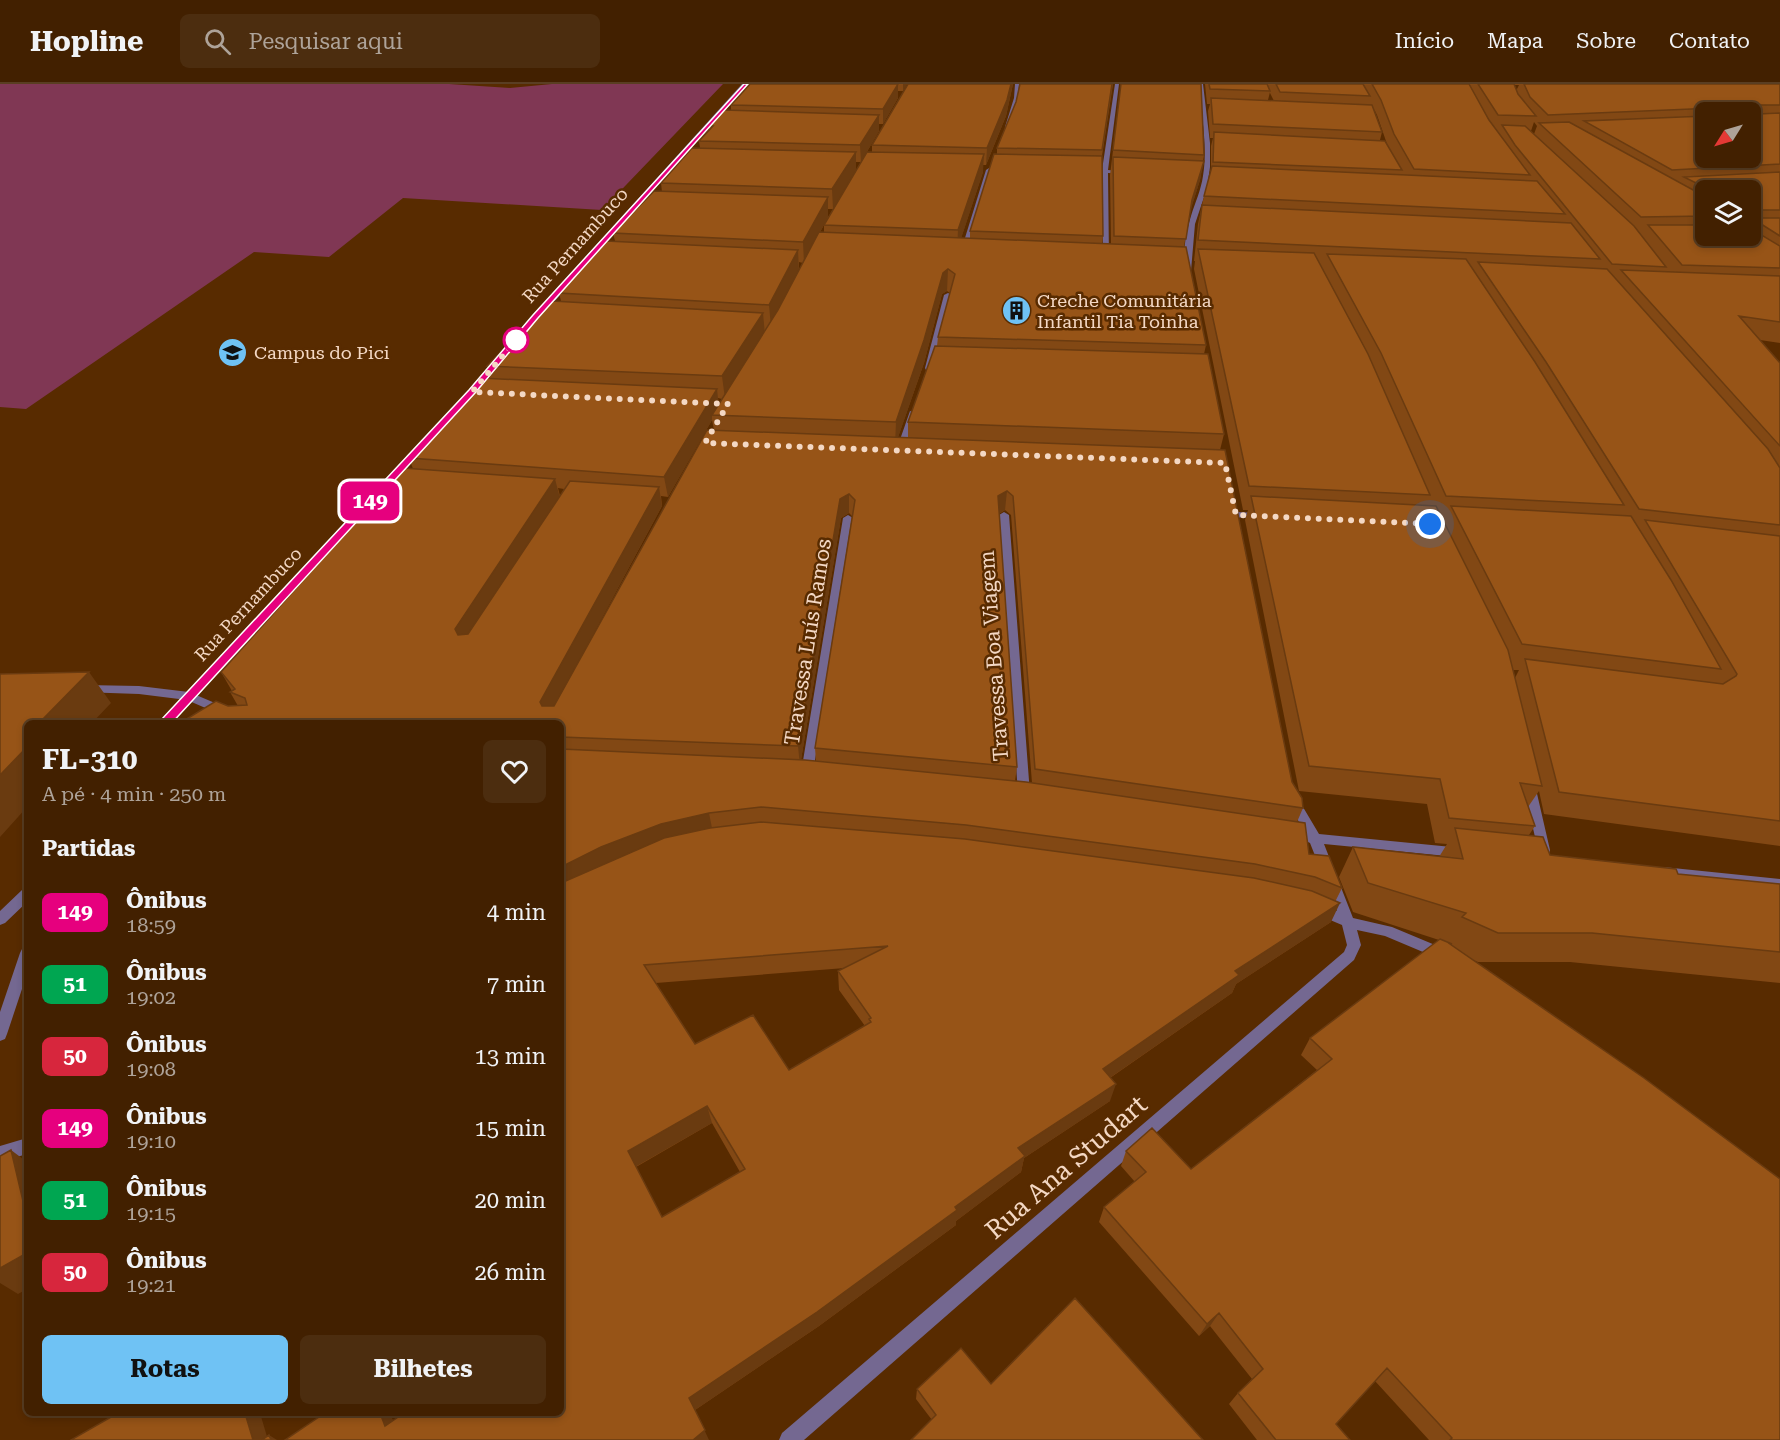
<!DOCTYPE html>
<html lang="pt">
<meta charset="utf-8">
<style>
body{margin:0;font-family:"Roboto Serif",serif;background:#4c2d0f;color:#f1f3f6;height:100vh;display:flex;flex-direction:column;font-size:22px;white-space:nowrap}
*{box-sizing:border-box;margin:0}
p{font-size:20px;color:#aea399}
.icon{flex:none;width:33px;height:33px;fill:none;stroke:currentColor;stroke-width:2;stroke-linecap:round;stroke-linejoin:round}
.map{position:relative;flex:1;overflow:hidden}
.sheet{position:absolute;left:24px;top:636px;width:540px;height:696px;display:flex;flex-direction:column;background:#422000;border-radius:9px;box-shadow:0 3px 9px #0003,0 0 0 2px #5a3e22}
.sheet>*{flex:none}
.badge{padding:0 12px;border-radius:9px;font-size:21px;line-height:39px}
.needle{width:39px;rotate:233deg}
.fabs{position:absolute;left:1695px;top:18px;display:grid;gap:12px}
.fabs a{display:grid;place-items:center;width:66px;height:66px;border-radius:9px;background:#422000;box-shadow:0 3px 9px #0003,0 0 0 2px #5a3e22;font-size:30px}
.you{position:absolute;width:30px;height:30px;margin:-15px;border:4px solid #fff;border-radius:50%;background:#1a73e8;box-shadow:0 0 0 9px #1a73e833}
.map>.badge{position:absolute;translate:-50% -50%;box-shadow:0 0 0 3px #fff}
h2{padding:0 18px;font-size:22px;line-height:54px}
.round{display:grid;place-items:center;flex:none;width:63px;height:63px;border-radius:9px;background:#4c2d0f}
.head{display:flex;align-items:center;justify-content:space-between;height:102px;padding:0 18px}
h1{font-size:28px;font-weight:700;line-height:45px}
.button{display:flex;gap:12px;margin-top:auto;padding:12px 18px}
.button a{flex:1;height:69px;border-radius:9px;background:#6fc2f4;color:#111;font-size:24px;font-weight:700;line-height:69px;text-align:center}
.button a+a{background:#4c2d0f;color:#f1f3f6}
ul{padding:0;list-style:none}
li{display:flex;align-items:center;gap:18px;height:72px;padding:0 18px}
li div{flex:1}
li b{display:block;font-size:22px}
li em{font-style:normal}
li .badge{min-width:66px;font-weight:700;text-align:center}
header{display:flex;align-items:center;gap:36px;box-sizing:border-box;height:84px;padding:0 30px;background:#422000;border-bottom:2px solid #5a3e22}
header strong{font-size:28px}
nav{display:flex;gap:33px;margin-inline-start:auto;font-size:21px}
.search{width:420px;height:54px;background:#4c2d0f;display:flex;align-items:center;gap:15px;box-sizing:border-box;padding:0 21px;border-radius:9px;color:#aea399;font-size:22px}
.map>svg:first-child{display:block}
.green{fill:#803754}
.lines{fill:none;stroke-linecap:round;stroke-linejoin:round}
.minor{fill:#746891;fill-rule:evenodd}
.tertiary{fill:#746891;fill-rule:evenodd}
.wall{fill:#824814;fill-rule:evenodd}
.shaded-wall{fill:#6a3b10}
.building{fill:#975417;stroke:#6a3b10;stroke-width:1.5;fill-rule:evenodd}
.line{fill:#e6007e;stroke:#fff;stroke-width:1.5}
.walk{stroke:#f4d8c4;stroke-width:6;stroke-dasharray:0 10.8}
.stop-dot{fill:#fff;stroke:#e6007e;stroke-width:3}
.labels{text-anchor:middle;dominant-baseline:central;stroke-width:5;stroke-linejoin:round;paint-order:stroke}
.far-street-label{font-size:18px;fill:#f4d8c4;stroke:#582b00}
.far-poi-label{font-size:18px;fill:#f4d8c4;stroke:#582b00;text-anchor:start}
.street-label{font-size:21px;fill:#f4d8c4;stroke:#582b00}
.near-street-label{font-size:26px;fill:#f4d8c4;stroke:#582b00}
</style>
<header>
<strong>Hopline</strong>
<div class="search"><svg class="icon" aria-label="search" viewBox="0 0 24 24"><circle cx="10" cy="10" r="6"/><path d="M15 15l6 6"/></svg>Pesquisar aqui</div>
<nav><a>Início</a><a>Mapa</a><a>Sobre</a><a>Contato</a></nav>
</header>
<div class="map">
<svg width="1780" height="1356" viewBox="0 0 1780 1356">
<rect width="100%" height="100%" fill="#582b00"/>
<path class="green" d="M0 0H449L510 4 552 0H723L602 126 403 114 329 173 254 168 26 325 0 323Z"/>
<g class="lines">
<path class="minor" d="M1015 0H1019L1018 14 1011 43 1008 45 1005 43 1014 14Z
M1115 0H1119L1108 86 1129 88 1126 90 1108 89 1109 175 1106 177 1103 175 1102 89 1083 87 1086 85 1102 86Z
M1199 0H1203L1210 59V83L1207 104 1195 140 1191 187 1188 189 1185 187C1182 171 1186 148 1191 132 1195 119 1201 106 1203 92 1208 62 1201 31 1199 0Z
M989 84 992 86 965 169 960 170 986 86Z
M948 209 952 211 933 284 926 286 925 284 944 211Z
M910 327 917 329 904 367 897 369 896 367Z
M1004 428 1009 431 1030 710 1028 713H1020L1018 710 999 431Z
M1236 428 1261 429 1266 432 1261 435 1233 433 1231 431Z
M848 431 853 434 813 689 807 693 801 689 843 434Z
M85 601 139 602 189 608 255 636 257 639H240L187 616 139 610 81 608 79 605Z
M1529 697 1533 698 1535 701 1550 766 1549 770H1539L1538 766 1523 701 1525 698Z
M1293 711 1297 713 1319 750 1462 764 1463 768 1462 772 1457 773 1324 760 1353 834 1392 843 1447 866 1449 870 1447 874 1442 876 1385 852 1357 846 1361 861 1354 876 804 1356H779L782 1349 1344 868 1347 861 1342 841 1316 830 1314 826 1316 822 1321 820 1337 827 1310 759 1306 757 1305 754 1306 751 1287 716 1289 713Z
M1663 783 1780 795V805L1663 793 1658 792 1656 788 1658 784Z
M27 1054V1070L0 1078V1062Z"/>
<path class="tertiary" d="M742 0H747L531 244H525V240Z
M496 274 503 276 476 308H470V304Z
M421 360 424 361V365L172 639H159L418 361Z
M27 805V818L5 839 0 841V827L22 806Z
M27 863V890L7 950 5 955 0 957V928L20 869 22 865Z"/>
</g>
<path class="wall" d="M750 0H907L903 7H898V14L883 40H879V47L861 78H856V86L833 125H828V133L872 68V61L908 0H1013L1006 32 986 81H983V88L961 154H970V147L997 70V64L1113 0 1102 72 1103 152 1102 160H1111L1110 91 1111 83 1121 0 1204 71 1200 96 1189 130 1184 163 1206 261 1204 270 1224 350 1220 366 1292 698 1303 724 1297 738 1309 770 1342 804 1335 818 1331 838 1236 900 1232 909 1110 994V1017L1024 1074 1021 1088 956 1137V1141L819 1242 695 1326 285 1356 325 1329H390L393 1337 561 1329V639L228 622H238L230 608 232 607 221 588 413 385 408 371 490 294 487 282 561 217 559 209 615 157 613 149 662 108 661 99 700 64 699 57 709 46V42L731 26V21ZM824 141V149L820 148ZM799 178 803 179 799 186ZM947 207 950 209 938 253 937 262 908 338V354L898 353 924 279 942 210ZM718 314 722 315 719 320ZM712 336 714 346 575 584 662 422 661 412 668 413ZM558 404 564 405 560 412ZM1005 426 1011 431 1032 699 1015 697 1017 683 999 430ZM849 429 852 432 815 664 816 677 801 676 841 434ZM845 884 838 887 839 906 865 942 789 986 695 960 656 899ZM712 1039 740 1088 662 1133 636 1083Z
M1205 0H1780V259L1760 256 1780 279V762L1544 730 1539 707 1528 723 1535 742 1529 751 1550 771 1678 790 1780 800V899L1570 878H1478L1471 875 1780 1356H1429L1375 1297 1336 1340 1350 1356H1257L1229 1320 1238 1309 1252 1295 1210 1242 1199 1252 1099 1138 1104 1123 1135 1098 1121 1082 1126 1067 1191 1085 1317 986 1301 971 1310 954 1439 856 1353 828 1339 793 1353 763 1439 773 1447 760 1435 759 1427 720 1299 707 1245 436 1248 426H1243L1194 185 1195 177H1194L1198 140 1204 112 1211 88V62L1213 54H1210L1208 27 1210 20H1207ZM1514 1H1519L1516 7ZM1270 8V9L1274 17 1268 16ZM1374 25 1377 31 1387 60 1380 56 1382 48ZM1706 28H1750L1706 74ZM1534 38 1537 42 1534 50 1531 47ZM1706 106H1750V152H1706ZM1513 586H1519L1515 594Z
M991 1300 932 1336 916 1315 917 1305Z"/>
<path class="shaded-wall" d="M898 0V14L883 40V25Z
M903 0H907L903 7Z
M1011 0H1013L1006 32 986 81 987 64Z
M879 31V47L861 78 860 61Z
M856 68V86L833 125 832 105Z
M984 70 983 88 957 167 958 146Z
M1204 77 1200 96 1188 135 1192 116Z
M828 113V133L804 179 803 158Z
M798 166 799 187 771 243 769 221Z
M948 185 947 207 942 210 924 279 895 362 896 338 943 189Z
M763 229 765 251 725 315 722 292Z
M717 305 719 324 712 331V336L668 413 664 393Z
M555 395 560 414 462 565 455 545Z
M659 403 662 422 546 638 540 618Z
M1007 407 1005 426 997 431 998 412Z
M849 410V429L841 434 800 682 798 662 840 415Z
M89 588 111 619 92 639H41L40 638Z
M27 663V723L0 753V691Z
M709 729 713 749 561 805V783L601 763 661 740Z
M1340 819 1331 838 1236 900 1232 909 1098 1002 1103 985 1235 887Z
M1116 1000 1110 1017 1024 1074 1021 1088 956 1137V1141L819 1242 695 1326 709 1356H693L689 1314 955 1123 1018 1064Z
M707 1022 712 1039 635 1083 628 1067Z
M11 1066 27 1078V1134Z
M27 1169V1205L18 1210 0 1199V1184Z
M1219 1229 1210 1242 1199 1252 1207 1240Z
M245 1329H260L268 1356H253Z
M380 1329H390L399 1354 385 1342Z
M269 1351 277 1356H271Z"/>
<path class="building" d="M750 0H898L883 25 731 21Z
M908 0H1011L1007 16 987 64 872 61Z
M1020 0H1112L1102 66 997 64 1016 18Z
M1121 0H1201L1204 71 1113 66Z
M1209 0H1267L1270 7 1210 5Z
M1276 0H1363L1370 12 1280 8Z
M1372 0H1469L1489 36 1530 91 1414 85 1394 50 1381 16Z
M1478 0H1514L1518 10 1536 32 1498 31Z
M1524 0H1780V21H1758L1756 27 1758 30 1780 29V80L1672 86 1584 37 1706 32V74H1750V28H1714L1715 24 1548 31 1530 13Z
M1211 14 1372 21 1382 48 1213 40Z
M724 26 879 31 860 61 699 57 713 42H709Z
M1569 38 1706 113V132L1641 133 1539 39Z
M1502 41 1525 42 1634 142 1666 183 1612 180 1515 61Z
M1214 48 1385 57 1402 86 1213 78Z
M692 64 856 68 832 105 661 99Z
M867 68 984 70 958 146 824 141Z
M994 70 1102 72 1103 152 970 147Z
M1113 73 1204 77 1192 116 1186 155 1114 152Z
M1212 82 1537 97 1565 130 1204 112Z
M1780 88V126H1760L1758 134H1780V152L1750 133V106H1710L1684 93Z
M654 107 828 113 803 158 613 149Z
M1202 121 1571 139 1600 175 1198 156Z
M1648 141H1706V152H1750V144L1780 162V184L1682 181Z
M819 148 1186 163 1206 261 938 253 955 190 948 185 943 189 924 256 896 338 712 331 778 226Z
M606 157 798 166 769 221 559 209Z
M1198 165 1314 169 1368 270 1430 411 1249 402Z
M1327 170 1466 175 1535 278 1624 421 1446 412 1381 269Z
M1478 178 1607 185 1768 365 1780 384V441L1639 425 1546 278Z
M1621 186 1780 192V238L1739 232 1780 279V362Z
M552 217 763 229 722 292 487 282Z
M935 262 1208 270 1224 350 908 338Z
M480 294 717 305 664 393 410 374 412 371H408Z
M707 346 1225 366 1292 698 1302 714 1303 724 1035 685 1013 412 1007 407 998 412 1017 683 815 664 855 416 849 410 840 415 798 662 561 653V639H180L216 617 228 622 247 621 245 614 230 608 235 605 221 588 403 384 555 395 455 545 458 551 468 550 570 397 659 403 540 618 542 622H554Z
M1251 412 1436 422 1508 566 1542 702 1520 699 1535 742 1449 734 1440 695 1309 682Z
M1451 422 1631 432 1671 496 1721 585 1522 560Z
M1645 436 1780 452V737L1559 708 1525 575 1723 600 1736 592 1737 590Z
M89 588 40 638H50L49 639H27V663L0 691V590Z
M561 665 805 676 1026 698 1305 739 1309 770 1329 772 1342 804 1315 793 1255 780 966 741 761 723 709 729 661 740 601 763 561 783Z
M761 738 965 755 1254 794 1312 807 1340 819 1235 887 1239 891 1103 985 1116 1000 1018 1064 1025 1072 955 1123 957 1126 817 1228 689 1314 705 1346 693 1356H285L325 1329H380L385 1342 404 1329H561V799L664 754 710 744ZM888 862 838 887 871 934 869 935 871 938 789 986 753 931 695 960 644 881ZM707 1022 745 1085 662 1133 628 1067Z
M1455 744 1543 753 1550 771 1676 785 1678 790 1780 800V868L1592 849H1498L1462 833 1466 829 1368 799 1353 763 1463 775Z
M1440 855 1452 860H1450L1644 994 1780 1095V1356H1450L1452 1354 1387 1284 1336 1340 1350 1356H1276L1238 1309 1263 1285 1219 1229 1207 1240 1104 1123 1146 1088 1126 1067 1152 1044 1191 1085 1332 975 1310 954Z
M11 1066 27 1134V1169L0 1184V1072Z
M1075 1214 1203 1356H911L936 1331 917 1305 961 1264 991 1300Z
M118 1329H245L253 1356H71Z
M269 1351 271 1356H262Z"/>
<path class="line" d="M744 0H748L538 234 475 309 169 642H161V636L469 306 533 231Z"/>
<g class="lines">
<path class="walk" d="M516 256 472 308 728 320 705 359 1225 379 1236 431 1430 440"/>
</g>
<defs>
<symbol id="building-disc" viewBox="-11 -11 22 22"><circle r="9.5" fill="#6fc2f4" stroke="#582b00"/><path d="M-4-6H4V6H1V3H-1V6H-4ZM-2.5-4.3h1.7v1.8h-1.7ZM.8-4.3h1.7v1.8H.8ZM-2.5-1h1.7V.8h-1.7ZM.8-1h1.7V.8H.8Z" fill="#111"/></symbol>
<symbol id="university-disc" viewBox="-11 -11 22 22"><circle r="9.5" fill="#6fc2f4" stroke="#582b00"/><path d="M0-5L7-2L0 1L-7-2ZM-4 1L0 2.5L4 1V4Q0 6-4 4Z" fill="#111"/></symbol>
</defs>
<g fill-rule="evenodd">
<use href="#building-disc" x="1000" y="210" width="33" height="33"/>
<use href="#university-disc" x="216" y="252" width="33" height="33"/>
</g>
<circle class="stop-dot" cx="516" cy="256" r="12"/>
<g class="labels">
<g class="far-street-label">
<text transform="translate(575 161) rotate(-48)">Rua Pernambuco</text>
<text transform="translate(248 520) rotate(-47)">Rua Pernambuco</text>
</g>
<g class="far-poi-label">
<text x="1037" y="216">Creche Comunitária<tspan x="1037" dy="21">Infantil Tia Toinha</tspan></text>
<text x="254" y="268">Campus do Pici</text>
</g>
<g class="street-label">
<text transform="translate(808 558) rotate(-81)">Travessa Luís Ramos</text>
<text transform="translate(994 572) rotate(-94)">Travessa Boa Viagem</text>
</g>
<g class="near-street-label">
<text transform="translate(1066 1083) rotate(-41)">Rua Ana Studart</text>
</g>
</g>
</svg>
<div class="fabs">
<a><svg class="needle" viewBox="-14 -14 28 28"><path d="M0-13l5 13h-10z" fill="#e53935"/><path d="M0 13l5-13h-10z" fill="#aea399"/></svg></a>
<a><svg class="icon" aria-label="layers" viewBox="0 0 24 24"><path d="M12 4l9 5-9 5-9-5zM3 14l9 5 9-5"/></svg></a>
</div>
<div class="you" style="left:1430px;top:440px"></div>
<b class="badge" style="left:370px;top:417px;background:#e6007e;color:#fff">149</b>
<section class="sheet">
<div class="head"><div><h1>FL-310</h1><p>A pé · 4 min · 250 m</p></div><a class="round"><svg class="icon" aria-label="heart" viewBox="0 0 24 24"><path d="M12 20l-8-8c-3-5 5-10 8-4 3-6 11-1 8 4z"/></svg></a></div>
<h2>Partidas</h2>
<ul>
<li><span class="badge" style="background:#e6007e;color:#fff">149</span><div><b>Ônibus</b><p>18:59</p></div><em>4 min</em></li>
<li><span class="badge" style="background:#00a651;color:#fff">51</span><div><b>Ônibus</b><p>19:02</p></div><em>7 min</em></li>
<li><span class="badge" style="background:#d7263d;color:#fff">50</span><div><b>Ônibus</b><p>19:08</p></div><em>13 min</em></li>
<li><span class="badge" style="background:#e6007e;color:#fff">149</span><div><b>Ônibus</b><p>19:10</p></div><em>15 min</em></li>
<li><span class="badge" style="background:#00a651;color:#fff">51</span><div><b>Ônibus</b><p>19:15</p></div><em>20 min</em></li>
<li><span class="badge" style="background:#d7263d;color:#fff">50</span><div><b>Ônibus</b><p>19:21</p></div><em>26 min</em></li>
</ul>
<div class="button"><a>Rotas</a><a>Bilhetes</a></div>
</section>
</div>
